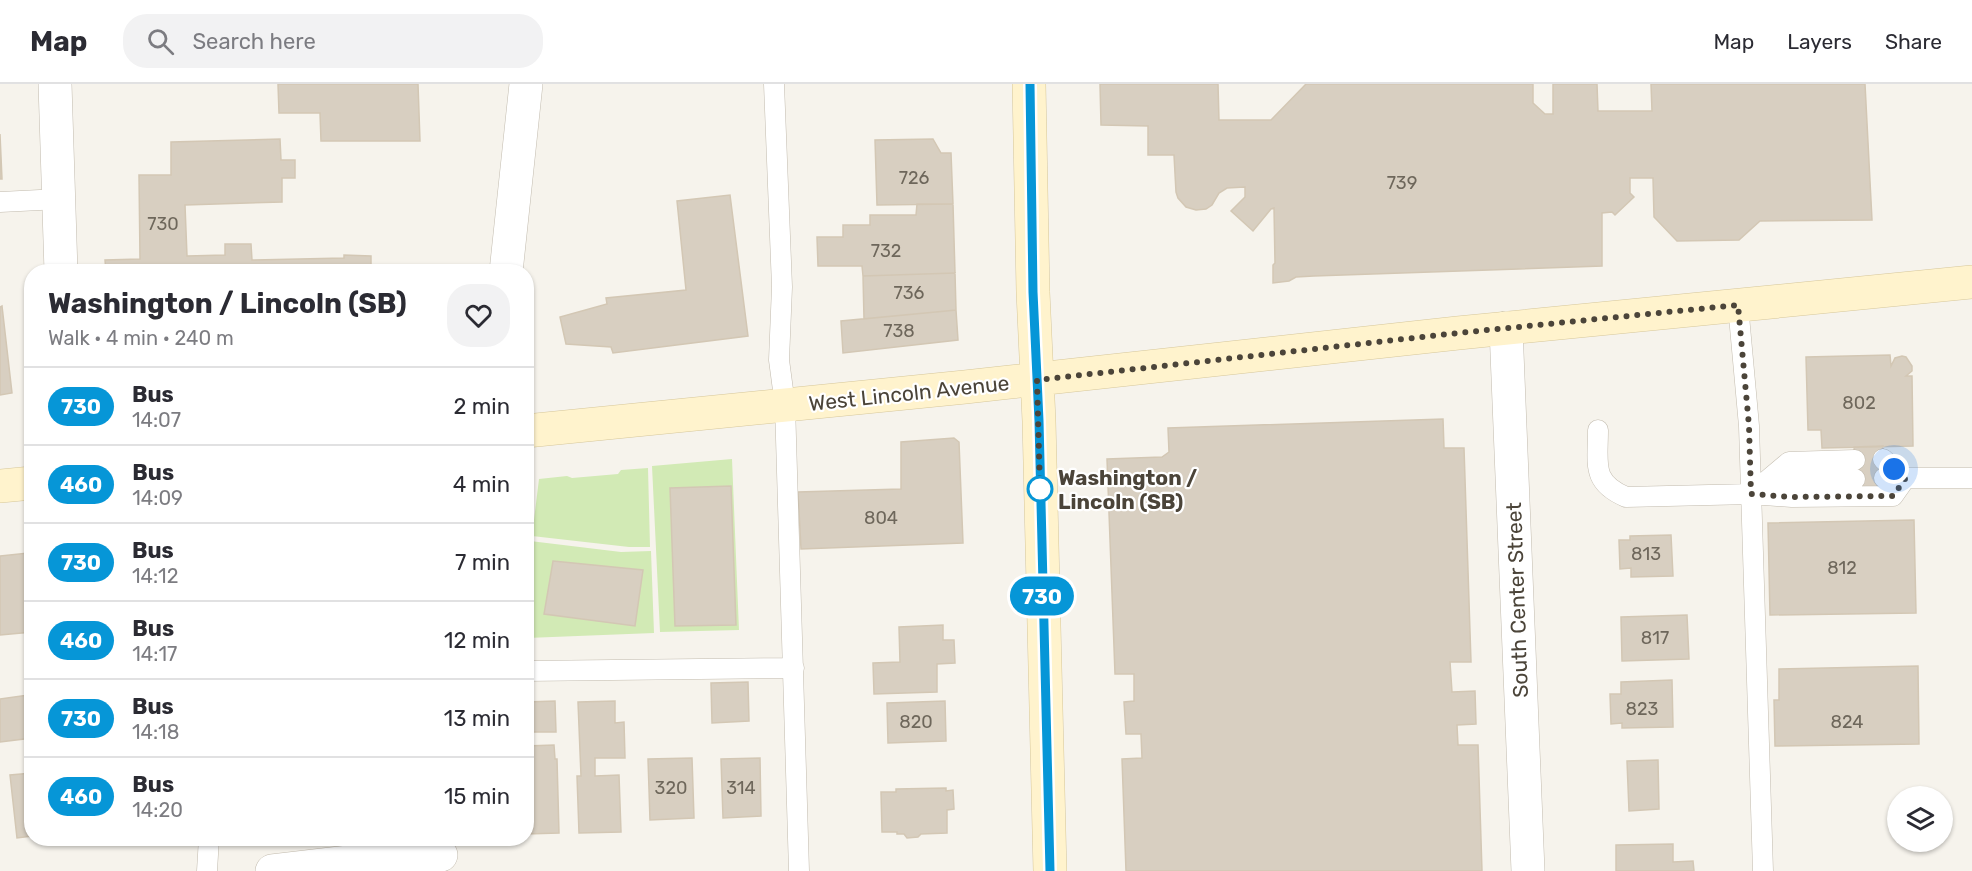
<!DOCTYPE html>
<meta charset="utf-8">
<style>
body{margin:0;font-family:Rubik,sans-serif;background:#f2f2f3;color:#2b2b33;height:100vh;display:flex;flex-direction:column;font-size:22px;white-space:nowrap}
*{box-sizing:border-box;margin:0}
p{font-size:20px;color:#7c7c81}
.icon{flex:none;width:33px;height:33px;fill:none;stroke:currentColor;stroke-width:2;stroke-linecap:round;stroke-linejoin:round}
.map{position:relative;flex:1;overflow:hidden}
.sheet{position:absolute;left:24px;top:180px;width:510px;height:582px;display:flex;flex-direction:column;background:#fff;border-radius:24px;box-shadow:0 2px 4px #0004}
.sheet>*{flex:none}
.badge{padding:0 12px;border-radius:20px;font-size:21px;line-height:39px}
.tools{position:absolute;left:1887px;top:702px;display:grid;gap:12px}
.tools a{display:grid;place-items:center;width:66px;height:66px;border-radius:50%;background:#fff;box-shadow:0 2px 4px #0004;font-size:30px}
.you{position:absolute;width:30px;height:30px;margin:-15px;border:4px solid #fff;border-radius:50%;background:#1a73e8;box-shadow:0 0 0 9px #1a73e833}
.map>.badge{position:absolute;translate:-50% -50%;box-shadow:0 0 0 3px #fff}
.round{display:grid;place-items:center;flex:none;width:63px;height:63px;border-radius:24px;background:#f2f2f3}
.overview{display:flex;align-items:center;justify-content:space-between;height:102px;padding:0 24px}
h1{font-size:28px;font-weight:700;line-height:45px}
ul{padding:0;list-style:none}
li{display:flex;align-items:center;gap:18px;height:78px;padding:0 24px;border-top:2px solid #e1e1e2}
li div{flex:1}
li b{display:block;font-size:22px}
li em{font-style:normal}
li .badge{min-width:66px;font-weight:700;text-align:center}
header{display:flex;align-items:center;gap:36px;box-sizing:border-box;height:84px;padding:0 30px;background:#fff;border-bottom:2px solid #e1e1e2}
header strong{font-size:28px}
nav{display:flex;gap:33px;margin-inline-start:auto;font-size:21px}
.search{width:420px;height:54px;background:#f2f2f3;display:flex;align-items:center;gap:15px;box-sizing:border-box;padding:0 21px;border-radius:24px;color:#7c7c81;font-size:22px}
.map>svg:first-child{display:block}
.green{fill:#d2eab5}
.building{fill:#d8cfc1;stroke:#d3c7b4;stroke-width:1.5}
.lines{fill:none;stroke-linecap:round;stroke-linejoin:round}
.lane-casing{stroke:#c2bbae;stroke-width:21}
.street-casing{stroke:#c2bbae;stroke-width:34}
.secondary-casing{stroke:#d6c79b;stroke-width:34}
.lane{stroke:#fff;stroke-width:20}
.street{stroke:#fff;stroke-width:33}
.secondary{stroke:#fff3cd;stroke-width:33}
.line-casing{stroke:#fff;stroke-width:14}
.line{stroke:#0696d7;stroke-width:9}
.walk{stroke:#4b4439;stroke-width:6;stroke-dasharray:0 10.8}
.stop-dot{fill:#fff;stroke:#0696d7;stroke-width:3}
.labels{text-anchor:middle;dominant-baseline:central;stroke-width:4.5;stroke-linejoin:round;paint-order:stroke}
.number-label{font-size:18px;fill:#6e675b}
.street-label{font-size:21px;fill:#4b4439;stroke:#fff}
.stop-label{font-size:21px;font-weight:bold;fill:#4b4439;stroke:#fff;text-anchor:start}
</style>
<header>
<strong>Map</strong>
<div class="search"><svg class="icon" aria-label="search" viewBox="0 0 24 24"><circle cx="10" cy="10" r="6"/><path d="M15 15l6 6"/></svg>Search here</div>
<nav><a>Map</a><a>Layers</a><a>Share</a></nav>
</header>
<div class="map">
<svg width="1972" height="787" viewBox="0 0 1972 787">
<rect width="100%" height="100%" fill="#f6f3ec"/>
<path class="green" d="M732 375 739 546 660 548 652 382Z
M648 384 650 463H629L532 452 539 395 567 392 572 394 618 390 621 386Z
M530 457 621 468 651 467 654 549 527 554 526 482Z"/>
<path class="building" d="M278 0H418L420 57H321L320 29H279Z
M1100 0H1218L1219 36H1271L1306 0H1533V19L1545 30H1553V0H1597L1598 27H1652L1651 0H1865L1872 136 1760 137 1739 156 1677 157 1654 133 1653 94H1630V109L1634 113 1615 131 1612 128 1602 129V182L1314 192 1296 193 1289 197 1273 199V181L1275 179 1274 124 1271 125 1253 147 1231 127 1245 113V103L1227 104 1219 109 1212 121 1206 125 1196 126 1186 123 1178 114 1176 108 1174 71H1148V42L1101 41Z
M0 50 2 95H0Z
M280 55 281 76H295V94H282V118L185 121 187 172 225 171V160H251L252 176 344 174V171L371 172V188H106L105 176 140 175 139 91H171V58Z
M933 55 941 69H951L953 120 877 121 875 56Z
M730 111 748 252 613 269 611 263 566 260 560 233 607 220 606 214 686 206 677 117Z
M917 120H953L955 189 863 192 862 182H818L817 153H843V141H870V131H916Z
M955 189 956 226 864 235 863 192Z
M2 222 12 309 0 311V223Z
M956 226 958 256 843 269 841 237Z
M1890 271 1891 282 1895 274 1902 272 1906 273 1912 282V287L1906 292H1912L1913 362 1822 364 1821 346H1808L1806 273Z
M1443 335 1444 364H1464L1471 578H1450L1452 608 1475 607 1476 640 1457 641 1458 661H1478L1482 787H1126L1122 675 1142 674 1141 650H1126L1124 618 1134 617V590H1115L1107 375 1162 373 1169 368 1168 344Z
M954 354 959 358 963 459 801 465 798 408 901 405V358Z
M1883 362 1884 403H1855L1854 363Z
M731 402 736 541 675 542 670 404Z
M1914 436 1916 529 1770 531 1768 439Z
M1671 451 1673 492 1631 493V484L1620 485 1619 456H1630V452Z
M28 469 29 480H32V548L0 551V472Z
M553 477 643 486 635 542 544 530Z
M1687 531 1689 575 1622 577 1621 533Z
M943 541V556H954L955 579 937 580V608L874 610 873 579 900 578 899 543Z
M1918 582 1919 660 1775 662 1774 616H1779V585Z
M1672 596 1673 643 1622 644V639L1611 640 1610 610H1621V598Z
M748 598 749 637 712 639 711 599Z
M28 611 32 654 0 658V615Z
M555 617 556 648H526V618Z
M615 617V639L624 638 625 674H595V692L619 691 621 748 579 749 577 692H581L578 618Z
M945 617 946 657 888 659 887 619Z
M554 661 555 675H557L559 749 526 750V662Z
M692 674 694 734 650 736 648 675Z
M760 674 761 732 723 734 721 675Z
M1658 676 1659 725 1629 727 1627 677Z
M32 689V752L17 754 10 691Z
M946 704V707L953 706 954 725 947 726V749L921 750 918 753 907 754 904 750H897V748H882L881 708H896V705Z
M1673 760V778L1693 777 1694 787H1616V761Z"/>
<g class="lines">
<defs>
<path id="lane" d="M774 0 782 203 779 276 785 321 799 787
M0 118 60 115
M1738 221 1749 342 1763 787
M1598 346C1598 380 1591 398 1626 413L1751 410 1792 413 1893 412 1905 395 1883 375
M1884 394H1972
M1762 406 1790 397 1855 395
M1751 410 1789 378 1855 376
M526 587 794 584
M207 787 209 754"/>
<path id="street" d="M55 0 61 188
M506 188 526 0
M1506 244 1528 787
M272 787 400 772 441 771"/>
<path id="secondary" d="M1029 0 1033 208 1039 337 1050 787
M526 347 965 303 1458 249 1972 198
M0 402 32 399"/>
</defs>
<use href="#lane" class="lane-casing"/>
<use href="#street" class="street-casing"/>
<use href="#secondary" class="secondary-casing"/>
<use href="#lane" class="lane"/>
<use href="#street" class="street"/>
<use href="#secondary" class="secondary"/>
</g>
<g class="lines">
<defs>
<path id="line" d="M1030 0 1033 208 1039 337 1050 787"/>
</defs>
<use href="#line" class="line-casing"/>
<use href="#line" class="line"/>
<path class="walk" d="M1040 405 1037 296 1458 249 1738 221 1749 342 1751 410 1791 413 1893 412 1905 395 1894 385"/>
</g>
<circle class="stop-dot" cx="1040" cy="405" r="12"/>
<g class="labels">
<g class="number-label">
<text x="914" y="94">726</text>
<text x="1402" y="99">739</text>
<text x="163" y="140">730</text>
<text x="886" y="167">732</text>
<text x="909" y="209">736</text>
<text x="899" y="247">738</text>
<text x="1859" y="319">802</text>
<text x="881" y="434">804</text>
<text x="1646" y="470">813</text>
<text x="1842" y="484">812</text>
<text x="1655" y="554">817</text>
<text x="1642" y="625">823</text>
<text x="916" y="638">820</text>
<text x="1847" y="638">824</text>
<text x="671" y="704">320</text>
<text x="741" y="704">314</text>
</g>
<g class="street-label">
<text transform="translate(909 309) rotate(-6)">West Lincoln Avenue</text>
<text transform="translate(1517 516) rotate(-92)">South Center Street</text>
</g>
<g class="stop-label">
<text x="1058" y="393">Washington /<tspan x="1058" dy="24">Lincoln (SB)</tspan></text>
</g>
</g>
</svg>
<div class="tools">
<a><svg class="icon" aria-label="layers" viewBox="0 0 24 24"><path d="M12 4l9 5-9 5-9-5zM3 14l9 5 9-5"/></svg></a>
</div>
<div class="you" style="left:1894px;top:385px"></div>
<b class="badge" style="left:1042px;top:512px;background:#0696d7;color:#fff">730</b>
<section class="sheet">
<div class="overview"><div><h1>Washington / Lincoln (SB)</h1><p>Walk · 4 min · 240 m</p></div><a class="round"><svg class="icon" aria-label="heart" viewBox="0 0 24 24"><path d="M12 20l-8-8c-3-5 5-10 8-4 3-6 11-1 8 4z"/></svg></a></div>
<ul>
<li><span class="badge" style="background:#0696d7;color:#fff">730</span><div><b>Bus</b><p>14:07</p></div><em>2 min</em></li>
<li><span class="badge" style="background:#0696d7;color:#fff">460</span><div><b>Bus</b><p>14:09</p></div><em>4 min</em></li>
<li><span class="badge" style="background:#0696d7;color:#fff">730</span><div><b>Bus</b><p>14:12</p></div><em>7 min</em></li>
<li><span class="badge" style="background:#0696d7;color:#fff">460</span><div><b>Bus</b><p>14:17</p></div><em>12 min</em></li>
<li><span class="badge" style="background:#0696d7;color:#fff">730</span><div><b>Bus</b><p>14:18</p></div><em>13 min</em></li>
<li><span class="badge" style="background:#0696d7;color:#fff">460</span><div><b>Bus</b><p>14:20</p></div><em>15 min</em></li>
</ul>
</section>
</div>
